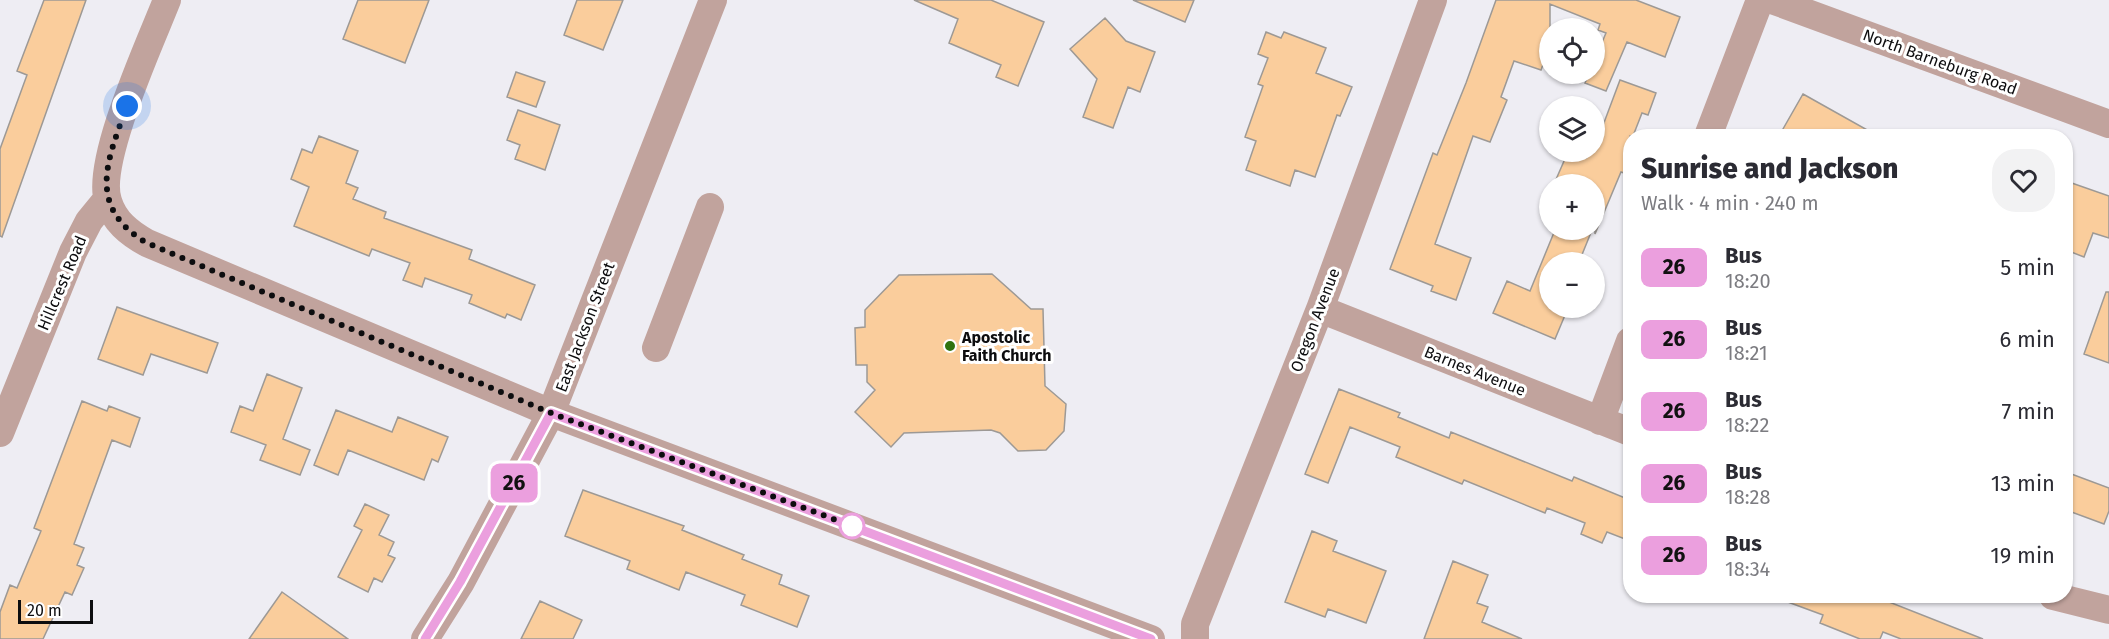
<!DOCTYPE html>
<meta charset="utf-8">
<style>
body{margin:0;font-family:"Fira Sans",sans-serif;background:#f2f2f3;color:#2b2b33;height:100vh;display:flex;flex-direction:column;font-size:22px;white-space:nowrap}
*{box-sizing:border-box;margin:0}
p{font-size:20px;color:#7c7c81}
.icon{flex:none;width:33px;height:33px;fill:none;stroke:currentColor;stroke-width:2;stroke-linecap:round;stroke-linejoin:round}
.map{position:relative;flex:1;overflow:hidden}
.sheet{position:absolute;left:1623px;top:129px;width:450px;height:474px;display:flex;flex-direction:column;background:#fff;border-radius:24px;box-shadow:0 2px 4px #0004}
.sheet>*{flex:none}
.badge{padding:0 12px;border-radius:9px;font-size:21px;line-height:39px}
.buttons{position:absolute;left:1539px;top:18px;display:grid;gap:12px}
.buttons a{display:grid;place-items:center;width:66px;height:66px;border-radius:50%;background:#fff;box-shadow:0 2px 4px #0004;font-size:30px}
.scale{position:absolute;left:18px;bottom:15px;width:75px;box-sizing:border-box;padding-left:6px;border:3px solid #0d0d0f;border-top:0;font-size:16px;line-height:21px;white-space:nowrap;color:#0d0d0f;-webkit-text-stroke:4px #fff;paint-order:stroke}
.you{position:absolute;width:30px;height:30px;margin:-15px;border:4px solid #fff;border-radius:50%;background:#1a73e8;box-shadow:0 0 0 9px #1a73e833}
.map>.badge{position:absolute;translate:-50% -50%;box-shadow:0 0 0 3px #fff}
.round{display:grid;place-items:center;flex:none;width:63px;height:63px;border-radius:24px;background:#f2f2f3}
.overview{display:flex;align-items:center;justify-content:space-between;height:102px;padding:0 18px}
h1{font-size:28px;font-weight:800;line-height:45px}
ul{padding:0;list-style:none}
li{display:flex;align-items:center;gap:18px;height:72px;padding:0 18px}
li div{flex:1}
li b{display:block;font-size:22px}
li em{font-style:normal}
li .badge{min-width:66px;font-weight:700;text-align:center}
.map>svg:first-child{display:block}
.building{fill:#facd9c;stroke:#9d9995;stroke-width:1.5}
.lines{fill:none;stroke-linecap:round;stroke-linejoin:round}
.minor{stroke:#c1a39d;stroke-width:28}
.line-casing{stroke:#fff;stroke-width:14}
.line{stroke:#eb9fde;stroke-width:9}
.walk{stroke:#0d0d0f;stroke-width:6;stroke-dasharray:0 10.8}
.poi-dot{fill:#30730f;stroke:#fff;stroke-width:2}
.stop-dot{fill:#fff;stroke:#eb9fde;stroke-width:3}
.labels{text-anchor:middle;dominant-baseline:central;stroke-width:6;stroke-linejoin:round;paint-order:stroke}
.street-label{font-size:16px;fill:#0d0d0f;stroke:#fff}
.poi-label{font-size:16px;font-weight:bold;fill:#0d0d0f;stroke:#fff;text-anchor:start}
</style>
<div class="map">
<svg width="2109" height="639" viewBox="0 0 2109 639">
<rect width="100%" height="100%" fill="#eeedf3"/>
<path class="building" d="M44 0H86L2 237 0 236V149L27 75 17 71Z
M358 0H429L405 63 343 39Z
M577 0H623L603 50 564 35Z
M914 0H991L1044 22 1018 86 996 77 1001 65 949 43 958 19Z
M1133 0H1194L1185 22Z
M1496 0H1636L1680 17 1665 57 1627 42 1606 91 1585 83 1589 74H1594V61L1606 33 1598 30 1600 24 1550 4V46L1541 70 1514 61 1501 97 1507 100 1490 142 1473 136 1435 244 1471 258 1456 300 1431 291 1433 286 1390 269 1433 153 1437 155 1466 83Z
M1105 18 1126 41 1155 52 1140 92 1128 87 1113 128 1083 117 1097 79 1070 49Z
M1266 32 1281 38 1284 32 1326 48 1316 73 1352 87 1340 116 1337 115 1315 177 1295 170 1290 186 1246 170 1256 141 1245 137 1263 86 1258 84 1268 58 1258 54Z
M516 72 545 82 536 107 507 97Z
M1620 80 1656 93 1648 115 1642 113 1633 136H1630V175L1621 172 1595 234 1594 184H1554L1568 152 1586 158 1589 152H1594V137L1595 134 1599 136Z
M1803 94 1878 136H1779Z
M518 110 560 125 545 170 515 159 520 145 507 140Z
M319 136 358 151 346 183 358 188 353 199 386 212 384 218 472 250 469 259 535 285 521 320 507 314 505 318 469 303 472 295 425 278 422 287 403 280 410 263 372 249 369 256 294 226 309 187 291 179 302 149 312 153Z
M2066 181 2109 196V238L2093 233 2084 257 2066 250Z
M1555 230H1592L1579 262H1550V308H1568L1555 339 1493 313 1507 281 1530 291Z
M992 274 1031 309H1043L1045 386 1066 404 1064 431 1046 450 1018 451 1000 433 991 430 904 433 891 447 855 412 875 390 867 382V365H856L855 328 865 327V310L899 275Z
M2106 292H2109V363L2084 354Z
M117 307 218 343 207 373 151 354 143 375 98 359Z
M267 374 302 388 283 439 310 450 300 475 260 460 266 445 231 432 240 406 253 411Z
M1339 389 1400 413 1398 417 1449 438 1451 432 1572 481 1574 477 1630 500V541L1607 532 1602 543 1581 534 1585 523 1547 508 1545 513 1464 480 1462 484 1396 457 1400 447 1350 427 1328 483 1305 474Z
M82 401 107 411 109 406 140 418 130 447 112 440 74 544 84 548 77 565 84 568 72 595 65 592 43 639H0V612L10 585 17 588 41 531 34 528Z
M336 410 392 432 398 417 448 437 438 462 432 459 424 480 348 450 338 475 314 465Z
M2066 472 2109 488V511L2104 524 2066 510Z
M583 490 684 526 682 530 744 555 742 559 782 575 779 584 809 596 797 627 741 605 745 595 686 572 679 590 627 569 630 561 565 536Z
M365 504 389 515 379 535 394 542 388 555 395 558 382 582 374 578 368 592 338 577 362 530 354 526Z
M1312 531 1337 541 1333 551 1386 571 1366 623 1328 609 1325 617 1285 602Z
M1453 561 1488 575 1477 603 1488 607 1482 622 1522 639H1424Z
M282 592 348 639H249Z
M1777 596H1874L1983 639H1901L1883 632 1880 639H1860L1820 623 1823 615 1777 598Z
M540 601 582 620 573 639H521Z"/>
<g class="lines">
<path class="minor" d="M167 0C151 41 95 162 108 201 114 221 129 233 147 243L551 413 1151 639
M1772 0 2109 124
M1708 136 1760 0
M1320 309 1630 432
M656 348 710 207
M1600 421 1630 341
M0 433 73 252 89 221 107 199
M2053 596 2109 610
M425 639 461 582 551 413 713 0
M1195 639V624L1320 309 1433 0"/>
</g>
<g class="lines">
<defs>
<path id="line" d="M425 639 460 582 551 413 1151 639"/>
</defs>
<use href="#line" class="line-casing"/>
<use href="#line" class="line"/>
<path class="walk" d="M127 106C107 161 86 207 147 243L551 413 852 526"/>
</g>
<circle class="poi-dot" cx="950" cy="346" r="6"/>
<circle class="stop-dot" cx="852" cy="526" r="12"/>
<g class="labels">
<g class="street-label">
<text transform="translate(1940 62) rotate(20)">North Barneburg Road</text>
<text transform="translate(62 283) rotate(-67)">Hillcrest Road</text>
<text transform="translate(1315 320) rotate(-69)">Oregon Avenue</text>
<text transform="translate(585 327) rotate(-69)">East Jackson Street</text>
<text transform="translate(1475 371) rotate(22)">Barnes Avenue</text>
</g>
<g class="poi-label">
<text x="962" y="337">Apostolic<tspan x="962" dy="18">Faith Church</tspan></text>
</g>
</g>
</svg>
<div class="buttons">
<a><svg class="icon" aria-label="locate" viewBox="0 0 24 24"><circle cx="12" cy="12" r="6"/><path d="M12 2v4M12 18v4M2 12h4M18 12h4"/></svg></a>
<a><svg class="icon" aria-label="layers" viewBox="0 0 24 24"><path d="M12 4l9 5-9 5-9-5zM3 14l9 5 9-5"/></svg></a>
<a>+</a>
<a>−</a>
</div>
<div class="scale">20 m</div>
<div class="you" style="left:127px;top:106px"></div>
<b class="badge" style="left:514px;top:483px;background:#eb9fde;color:#111">26</b>
<section class="sheet">
<div class="overview"><div><h1>Sunrise and Jackson</h1><p>Walk · 4 min · 240 m</p></div><a class="round"><svg class="icon" aria-label="heart" viewBox="0 0 24 24"><path d="M12 20l-8-8c-3-5 5-10 8-4 3-6 11-1 8 4z"/></svg></a></div>
<ul>
<li><span class="badge" style="background:#eb9fde;color:#111">26</span><div><b>Bus</b><p>18:20</p></div><em>5 min</em></li>
<li><span class="badge" style="background:#eb9fde;color:#111">26</span><div><b>Bus</b><p>18:21</p></div><em>6 min</em></li>
<li><span class="badge" style="background:#eb9fde;color:#111">26</span><div><b>Bus</b><p>18:22</p></div><em>7 min</em></li>
<li><span class="badge" style="background:#eb9fde;color:#111">26</span><div><b>Bus</b><p>18:28</p></div><em>13 min</em></li>
<li><span class="badge" style="background:#eb9fde;color:#111">26</span><div><b>Bus</b><p>18:34</p></div><em>19 min</em></li>
</ul>
</section>
</div>
